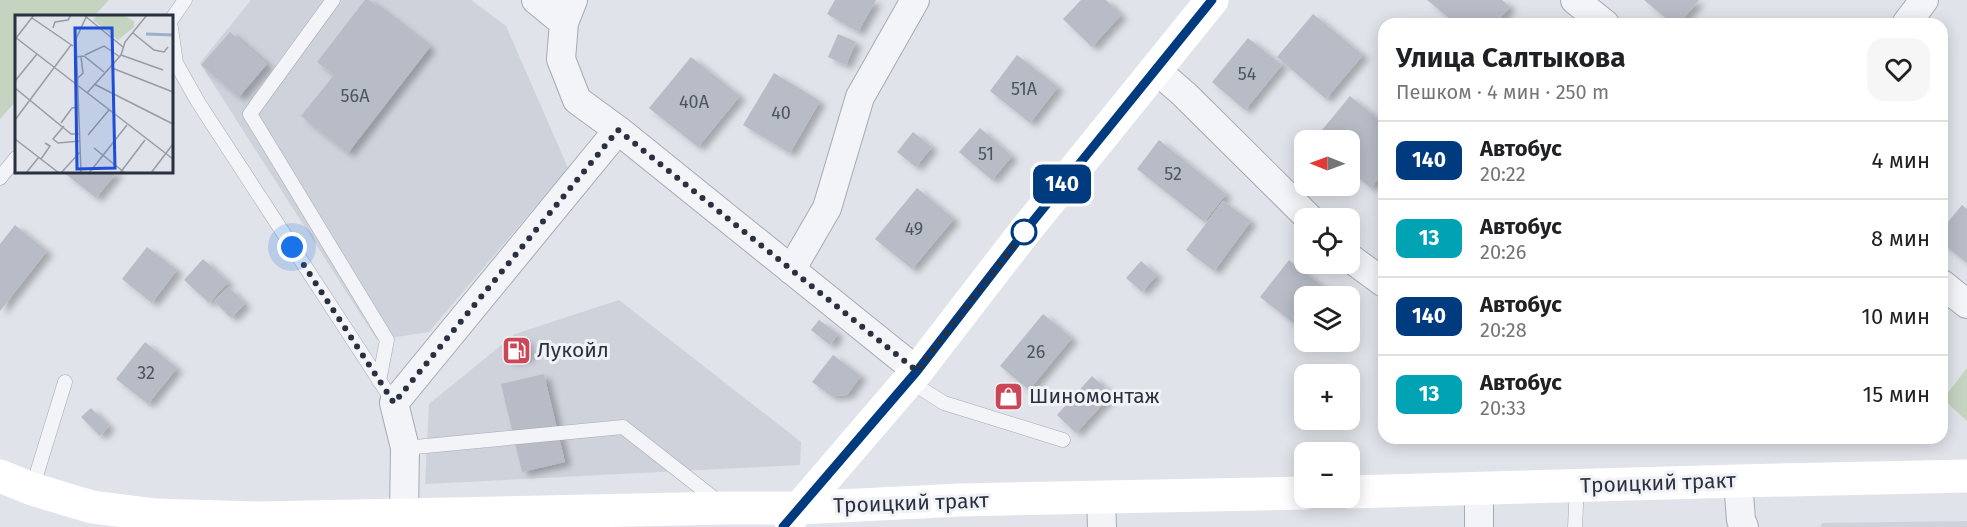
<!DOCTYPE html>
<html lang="ru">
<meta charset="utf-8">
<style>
body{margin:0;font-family:"Fira Sans",sans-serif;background:#f6f6f6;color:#202124;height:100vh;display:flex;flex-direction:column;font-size:22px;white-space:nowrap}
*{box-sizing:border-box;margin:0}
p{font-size:20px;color:#757577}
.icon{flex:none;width:33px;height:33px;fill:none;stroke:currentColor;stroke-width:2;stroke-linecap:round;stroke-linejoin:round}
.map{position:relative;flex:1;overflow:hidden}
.drawer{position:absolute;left:1378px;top:18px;width:570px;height:426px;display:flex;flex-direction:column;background:#fff;border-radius:18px;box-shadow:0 3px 15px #0003}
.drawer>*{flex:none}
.badge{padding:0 12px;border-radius:9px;font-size:21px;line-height:39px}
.needle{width:39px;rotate:271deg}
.tools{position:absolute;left:1294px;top:130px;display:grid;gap:12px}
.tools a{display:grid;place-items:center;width:66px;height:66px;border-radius:12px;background:#fff;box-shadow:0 3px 15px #0003;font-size:30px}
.you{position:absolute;width:30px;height:30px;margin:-15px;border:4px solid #fff;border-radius:50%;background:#1a73e8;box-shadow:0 0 0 9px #1a73e833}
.map>.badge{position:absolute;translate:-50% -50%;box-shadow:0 0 0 3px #fff}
.round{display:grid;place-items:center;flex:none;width:63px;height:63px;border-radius:18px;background:#f6f6f6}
.head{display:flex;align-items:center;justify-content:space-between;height:102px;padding:0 18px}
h1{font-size:28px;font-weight:700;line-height:45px}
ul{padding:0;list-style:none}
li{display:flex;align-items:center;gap:18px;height:78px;padding:0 18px;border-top:2px solid #e0e0e0}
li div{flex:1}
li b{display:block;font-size:22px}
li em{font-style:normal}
li .badge{min-width:66px;font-weight:700;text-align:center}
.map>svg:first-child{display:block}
.built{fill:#ced2db}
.green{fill:#c5d3c1}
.building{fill:#b7bcc6;filter:url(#shadow)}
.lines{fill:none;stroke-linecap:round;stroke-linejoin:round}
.lane-casing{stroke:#a5aab3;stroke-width:15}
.street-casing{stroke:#a5aab3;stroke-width:30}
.lane{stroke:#f3f4f7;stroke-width:14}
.street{stroke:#f3f4f7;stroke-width:28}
.secondary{stroke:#fff;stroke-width:33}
.line-casing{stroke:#fff;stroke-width:14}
.line{stroke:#003b80;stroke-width:9}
.walk{stroke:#293140;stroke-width:6;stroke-dasharray:0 10.8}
.stop-dot{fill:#fff;stroke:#003b80;stroke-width:3}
.labels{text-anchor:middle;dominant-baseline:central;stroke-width:6;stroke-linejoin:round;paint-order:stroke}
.number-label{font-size:18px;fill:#4c5462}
.poi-label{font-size:21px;fill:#293140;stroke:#f0f2f6;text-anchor:start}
.street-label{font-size:21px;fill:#293140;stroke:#f0f2f6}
.inset-river{fill:none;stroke:#9bb0c9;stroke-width:3}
.inset-road{fill:none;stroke:#979ca5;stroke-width:1.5}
.view{fill:#1d4ed8;fill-opacity:0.15;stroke:#1d4ed8;stroke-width:3}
.inset-edge{fill:none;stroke:#293140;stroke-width:3}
</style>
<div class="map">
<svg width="1967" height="527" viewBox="0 0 1967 527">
<defs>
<filter id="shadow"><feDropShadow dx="6" dy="4" stdDeviation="3" flood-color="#0004"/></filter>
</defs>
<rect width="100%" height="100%" fill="#e0e3e9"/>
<path class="built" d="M251 0H471L506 26 568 168 429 332 377 340 200 63Z
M619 300 801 442 800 465 425 484 429 404 515 334Z
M1967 521V527H1820L1822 523Z"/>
<path class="green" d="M0 0H109L94 16H16V101L0 119Z
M1967 368V421L1943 399Z"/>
<path class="building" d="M365 0H369L430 47 348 153 301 116 334 75 317 62Z
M835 0H876L858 32 827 14Z
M1081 0H1106L1121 15 1092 47 1063 19Z
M1427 0H1502L1510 7 1495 24H1456Z
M1644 0H1699L1679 24H1673Z
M1313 14 1363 55 1326 99 1277 57Z
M230 32 267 64 239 97 201 65Z
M838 34 856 42 846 65 828 57Z
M1248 38 1282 65 1245 110 1212 82Z
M1017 55 1058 87 1030 123 990 91Z
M691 57 740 96 698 147 649 108Z
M774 73 820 101 790 153 743 125Z
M1350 96 1384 124V172L1371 188 1350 171V141H1313Z
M980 128 1012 156 992 180 959 152Z
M913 132 932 147 916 167 897 152Z
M1159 140 1226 194 1204 222 1137 169Z
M62 171H118L96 198Z
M917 188 954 219 912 269 875 239Z
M1223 201 1251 221 1214 271 1186 250Z
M1962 205 1967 209V263L1942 243V229Z
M15 225 47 251 0 311V244Z
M147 247 177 270 152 303 122 279Z
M203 259 228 282 209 303 184 280Z
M1289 260 1336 297H1305V332L1260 297Z
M1141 261 1157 275 1142 292 1126 278Z
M229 287 245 304 231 318 214 301Z
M1043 314 1072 338 1029 390 1000 366Z
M819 320 838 334 830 345 811 330Z
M526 338 529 357 509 361 505 342Z
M145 342 177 368 148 404 116 379Z
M833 355 861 376 847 395 831 396 812 382Z
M544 374 565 462 522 472 501 384Z
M1092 376 1112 394 1076 433 1057 415Z
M91 408 109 426 100 436 81 417Z"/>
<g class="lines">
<defs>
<path id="lane" d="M333 0 250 114 387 340 379 381
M171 20 185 0
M171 28 176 63 198 102 394 403
M0 178 16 158
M909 381 944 403 1063 440
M405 448 623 427 720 503
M32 489 65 382
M1575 527 1577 486"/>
<path id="street" d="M536 0 564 23 561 59 577 100 618 130 917 371
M1575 0 1605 24
M564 23 573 0
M1906 24 1924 0
M1155 69 1184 94 1310 219
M1350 258 1384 283
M791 270 827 208 860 97 915 0
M1942 284 1967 304
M1738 481 1741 520 1744 527
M1101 498 1102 527
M404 515 405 448 394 403 618 130
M1479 527V489"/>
</defs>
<use href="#lane" class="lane-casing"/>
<use href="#street" class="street-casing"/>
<use href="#lane" class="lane"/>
<use href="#street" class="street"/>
<path class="secondary" d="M0 476 32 489 92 507 156 515 259 518 727 508H799L960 500 1305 493
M1350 492 1738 481 1967 476
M790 519 917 371 1025 231 1212 0"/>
</g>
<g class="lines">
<defs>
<path id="line" d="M783 527 917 371 1025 231 1212 0"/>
</defs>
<use href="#line" class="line-casing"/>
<use href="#line" class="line"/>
<path class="walk" d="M292 247 394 403 618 130 917 371 1025 231 1024 232"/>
</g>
<defs>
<symbol id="fuel-square" viewBox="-11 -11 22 22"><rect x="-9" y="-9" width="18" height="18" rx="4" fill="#cd4657" stroke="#f0f2f6"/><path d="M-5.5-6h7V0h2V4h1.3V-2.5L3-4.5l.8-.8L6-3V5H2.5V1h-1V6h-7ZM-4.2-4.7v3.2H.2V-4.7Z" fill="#fff"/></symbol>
<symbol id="shop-square" viewBox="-11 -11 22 22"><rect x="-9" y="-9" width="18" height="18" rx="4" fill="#cd4657" stroke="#f0f2f6"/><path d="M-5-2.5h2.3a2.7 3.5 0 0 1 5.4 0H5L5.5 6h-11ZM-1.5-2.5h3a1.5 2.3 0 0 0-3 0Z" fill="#fff"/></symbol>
</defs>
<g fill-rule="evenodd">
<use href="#fuel-square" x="500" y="334" width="33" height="33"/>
<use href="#shop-square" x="992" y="380" width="33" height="33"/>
</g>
<circle class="stop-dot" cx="1024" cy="232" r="12"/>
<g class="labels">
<g class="number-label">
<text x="1247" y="74">54</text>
<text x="1024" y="89">51А</text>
<text x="355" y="96">56А</text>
<text x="694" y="102">40А</text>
<text x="781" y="113">40</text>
<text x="986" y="154">51</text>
<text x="1173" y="174">52</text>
<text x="914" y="229">49</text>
<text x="1036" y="352">26</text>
<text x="146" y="373">32</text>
</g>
<g class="poi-label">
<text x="537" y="350">Лукойл</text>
<text x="1029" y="396">Шиномонтаж</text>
</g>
<g class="street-label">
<text transform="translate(1658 483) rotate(-2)">Троицкий тракт</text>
<text transform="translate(911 503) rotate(-2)">Троицкий тракт</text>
</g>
</g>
<g transform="translate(15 15)">
<rect width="158" height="158" fill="#e0e3e9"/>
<path d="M82 0H108L119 6V12L103 25 78 5Z" fill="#c5d3c1"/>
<path class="inset-river" d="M131 19 158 20"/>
<path class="inset-road" d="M70 1 108 32M17 3 58 31M38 13 40 7 53 5 56 0M118 18 139 35 149 37 153 32M0 22 158 144M1 23 19 0M70 40 89 31 105 42M106 40 148 55M61 42 69 41 89 57M97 53 158 77M62 64 68 58 66 42M0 66 22 39M79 69 158 109M0 73 56 119H64M72 78 106 40 110 27 132 0M0 105 56 30M46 108 57 93 63 92M49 111 38 124 43 128 65 126M73 120 94 95M0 124 44 158M79 133 110 158M26 144 35 131 30 128M11 158 24 142M46 158 65 137M66 158 61 24 72 0M74 158 112 110M105 158 130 125M136 158 158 129"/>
<path class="view" d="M60 13H97L100 153 62 154Z"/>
<rect width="158" height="158" class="inset-edge"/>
</g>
</svg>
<div class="tools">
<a><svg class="needle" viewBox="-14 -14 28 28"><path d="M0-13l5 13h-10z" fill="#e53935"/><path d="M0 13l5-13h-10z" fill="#757577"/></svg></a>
<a><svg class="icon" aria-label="locate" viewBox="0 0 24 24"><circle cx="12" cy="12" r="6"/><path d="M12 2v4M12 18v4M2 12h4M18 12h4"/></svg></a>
<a><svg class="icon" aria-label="layers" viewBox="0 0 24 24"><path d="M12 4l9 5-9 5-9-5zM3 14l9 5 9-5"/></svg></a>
<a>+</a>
<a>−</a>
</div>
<div class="you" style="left:292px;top:247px"></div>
<b class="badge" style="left:1062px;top:184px;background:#003b80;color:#fff">140</b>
<section class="drawer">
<div class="head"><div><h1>Улица Салтыкова</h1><p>Пешком · 4 мин · 250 m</p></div><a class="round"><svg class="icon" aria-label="heart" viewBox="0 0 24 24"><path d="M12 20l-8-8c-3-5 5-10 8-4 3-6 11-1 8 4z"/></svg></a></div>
<ul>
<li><span class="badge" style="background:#003b80;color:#fff">140</span><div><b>Автобус</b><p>20:22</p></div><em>4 мин</em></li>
<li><span class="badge" style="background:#00a3b4;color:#fff">13</span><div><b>Автобус</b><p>20:26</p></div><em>8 мин</em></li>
<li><span class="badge" style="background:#003b80;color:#fff">140</span><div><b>Автобус</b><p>20:28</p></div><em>10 мин</em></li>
<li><span class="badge" style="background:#00a3b4;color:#fff">13</span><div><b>Автобус</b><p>20:33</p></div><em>15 мин</em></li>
</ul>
</section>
</div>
